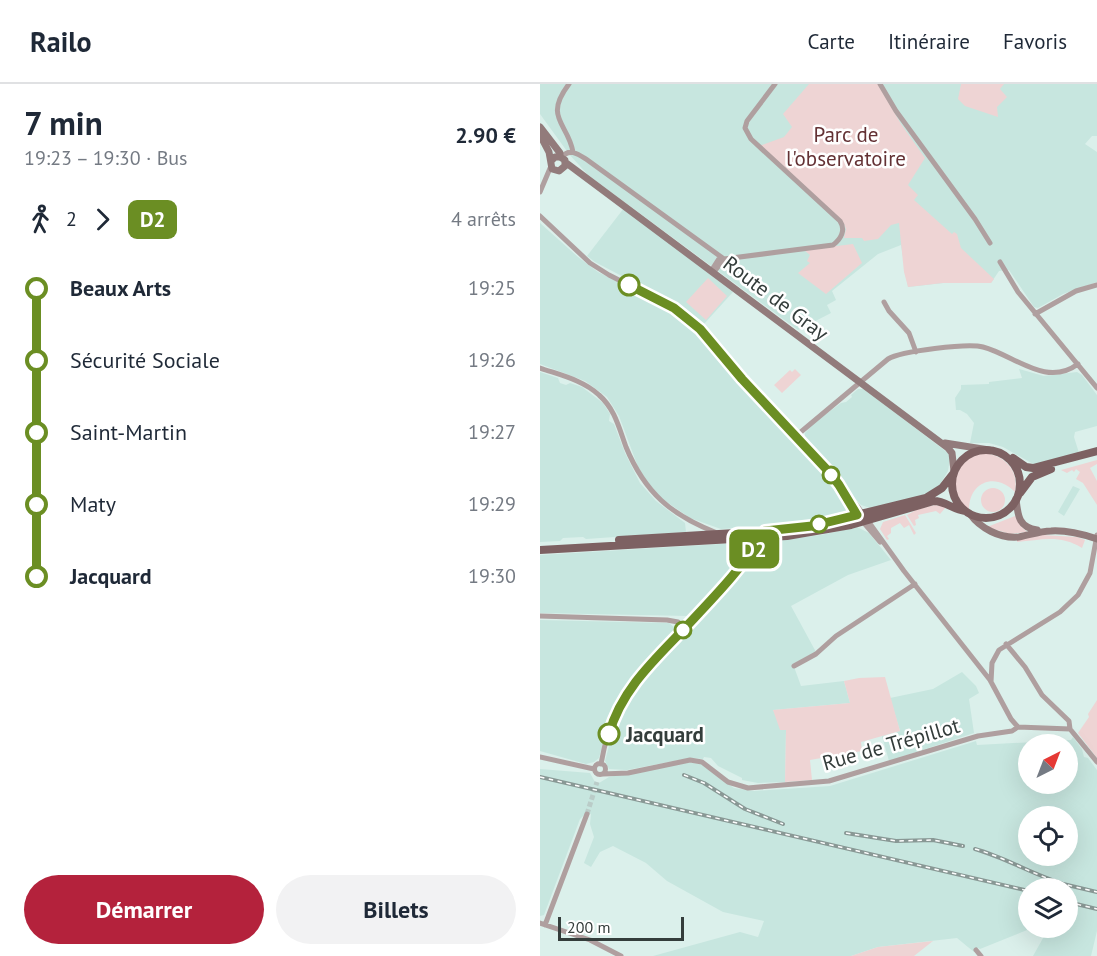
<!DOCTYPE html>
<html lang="fr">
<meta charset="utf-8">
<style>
body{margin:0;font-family:"PT Sans",sans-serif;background:#f2f2f3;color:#1f2937;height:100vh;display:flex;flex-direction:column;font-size:22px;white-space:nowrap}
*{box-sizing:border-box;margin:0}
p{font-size:20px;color:#747a83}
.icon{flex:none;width:33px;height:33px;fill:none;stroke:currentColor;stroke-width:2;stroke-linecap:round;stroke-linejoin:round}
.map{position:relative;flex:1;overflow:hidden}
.details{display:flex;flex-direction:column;background:#fff;width:540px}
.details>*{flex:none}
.badge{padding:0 12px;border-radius:9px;font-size:21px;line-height:39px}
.needle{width:39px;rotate:42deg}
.controls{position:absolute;left:478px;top:650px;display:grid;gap:12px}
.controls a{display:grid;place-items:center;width:60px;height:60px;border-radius:50%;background:#fff;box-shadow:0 6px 24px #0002;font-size:30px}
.scale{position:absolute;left:18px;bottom:15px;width:126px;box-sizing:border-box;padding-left:6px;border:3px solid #343d3b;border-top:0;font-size:16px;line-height:21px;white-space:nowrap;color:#343d3b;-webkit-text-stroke:4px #fff;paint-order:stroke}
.map>.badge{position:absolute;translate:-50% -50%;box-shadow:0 0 0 3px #fff}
.legs{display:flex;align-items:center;gap:9px;height:66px;padding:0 24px;font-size:20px}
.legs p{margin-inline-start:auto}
.head{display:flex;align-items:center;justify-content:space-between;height:102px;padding:0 24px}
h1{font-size:33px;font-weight:700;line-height:45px}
.primary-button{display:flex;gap:12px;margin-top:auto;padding:12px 24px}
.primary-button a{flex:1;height:69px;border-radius:36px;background:#b4223c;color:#fff;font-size:24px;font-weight:700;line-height:69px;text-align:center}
.primary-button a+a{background:#f2f2f3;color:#1f2937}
ul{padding:0 24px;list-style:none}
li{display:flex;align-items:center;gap:21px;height:72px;font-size:22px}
li i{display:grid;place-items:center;width:9px;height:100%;margin:0 8px;background:currentColor}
li i::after{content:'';width:15px;height:15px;margin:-8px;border:4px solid;border-radius:50%;background:#fff}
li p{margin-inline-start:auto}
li:first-child i{background:linear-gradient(#0000 50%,currentColor 0)}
li:last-child i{background:linear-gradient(currentColor 50%,#0000 0)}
header{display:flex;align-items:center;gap:36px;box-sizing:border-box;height:84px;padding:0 30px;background:#fff;border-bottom:2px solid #e0e1e3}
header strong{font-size:28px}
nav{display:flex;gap:33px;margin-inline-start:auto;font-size:21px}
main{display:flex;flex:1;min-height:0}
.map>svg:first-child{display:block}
.built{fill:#c7e6df;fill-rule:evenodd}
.green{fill:#eed4d4}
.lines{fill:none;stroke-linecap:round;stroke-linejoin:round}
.minor-tunnel{stroke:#baccc8;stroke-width:5;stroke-dasharray:5 2.5;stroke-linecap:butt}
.minor{stroke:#af9f9f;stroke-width:5}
.secondary{stroke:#927b7b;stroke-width:7}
.primary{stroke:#7d6162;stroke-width:8}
.rail-casing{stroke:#899895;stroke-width:4}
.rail{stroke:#fff;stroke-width:1.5;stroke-dasharray:4.5;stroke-linecap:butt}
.line-1-casing{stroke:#fff;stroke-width:14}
.line-1{stroke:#6b8e23;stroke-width:9}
.stop-1-dot{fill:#fff;stroke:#6b8e23;stroke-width:3}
.labels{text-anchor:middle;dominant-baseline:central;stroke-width:5;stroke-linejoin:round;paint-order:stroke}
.park-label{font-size:21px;fill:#633134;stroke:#fff}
.street-label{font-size:21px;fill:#343d3b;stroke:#fff}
.stop-label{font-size:21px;font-weight:bold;fill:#343d3b;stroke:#fff;text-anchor:start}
</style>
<header>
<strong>Railo</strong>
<nav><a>Carte</a><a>Itinéraire</a><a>Favoris</a></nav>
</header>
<main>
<section class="details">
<div class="head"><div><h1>7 min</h1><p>19:23 – 19:30 · Bus</p></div><b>2.90 €</b></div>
<div class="legs"><svg class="icon" aria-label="walk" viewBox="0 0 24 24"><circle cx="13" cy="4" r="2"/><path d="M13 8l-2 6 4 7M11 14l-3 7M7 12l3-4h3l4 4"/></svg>2<svg class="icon" aria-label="forward" viewBox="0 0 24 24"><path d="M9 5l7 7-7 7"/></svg><b class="badge" style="background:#6b8e23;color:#fff">D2</b><p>4 arrêts</p></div>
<ul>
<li><i style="color:#6b8e23"></i><b>Beaux Arts</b><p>19:25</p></li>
<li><i style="color:#6b8e23"></i><span>Sécurité Sociale</span><p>19:26</p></li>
<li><i style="color:#6b8e23"></i><span>Saint-Martin</span><p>19:27</p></li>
<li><i style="color:#6b8e23"></i><span>Maty</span><p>19:29</p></li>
<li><i style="color:#6b8e23"></i><b>Jacquard</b><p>19:30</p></li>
</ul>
<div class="primary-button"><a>Démarrer</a><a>Billets</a></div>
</section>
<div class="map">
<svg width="557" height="872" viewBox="0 0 557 872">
<rect width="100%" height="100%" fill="#dbf0eb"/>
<path class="built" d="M0 0H557V52H552L545 60 557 68V198L523 210 498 224 494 223 469 186 459 187 451 199H403L368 203 361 161 338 170 292 207 296 216 287 221 291 229 258 246 48 91 29 70 0 30Z
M84 124 193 208 164 240 139 222 55 178 47 172Z
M0 139 38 173 58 188 116 217 146 236 215 314 272 373 293 399 307 420 306 429 286 435 282 433 236 442 181 445 150 434 121 414 107 398 98 383 79 332 67 313 45 297 0 280Z
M479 285 504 292 537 288 542 291 557 311V342L535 348 534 353 539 369 495 381 463 363 449 359H430L434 339 427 330 420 326H416L415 314 421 305V301L449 300V298L482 294Z
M0 288 18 294 20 299 26 301 30 299 42 303 63 319 70 330 69 337 74 340 85 369 100 399 116 417 145 439 146 448 46 455 43 453 23 454 20 457 0 458Z
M318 305H324L408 369 410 375 408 387 399 402 385 411 330 424 321 421 265 357V349L275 338 301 319 306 318 312 313 311 311Z
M533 402 540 405 524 432 518 428Z
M317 443 329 449 351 476 308 491 251 522 276 568 253 580 261 602 304 597 310 619 233 626 246 646 245 698 218 699 202 696V694L178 682 171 674 164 673 163 675 150 674 87 686 69 685 65 677 75 639 82 623 96 602 228 460 234 457 281 451Z
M197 459 204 473 180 502 154 530 148 532 0 529V471Z
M0 536 129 539 135 544 134 551 83 608 69 636 59 674 54 678 46 680 0 667Z
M422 588 436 602 439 609 429 615 434 649 349 677 342 652 360 647 350 614 393 605Z
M533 653 542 665 544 673 548 674 557 686V847L551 872H493L507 847 505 845 487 846 440 865 438 864 434 868 417 854 338 863 311 872H113L200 848 218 853 224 837 183 828 127 797 106 779 73 762 60 768 51 783 44 779 54 753 50 740 51 730 46 729 40 735 4 831 0 832V685L50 689 55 698 59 699 69 693 146 678 161 680 194 704 214 707 290 702 436 657 437 661 531 656ZM489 660H528V699H489ZM489 732H528V771H489ZM489 804H528V843H489Z"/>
<path class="green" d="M269 0H338L361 40 385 74 368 101 378 111 374 116 412 150 414 148 417 150 421 164 454 195 451 199H403L368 203 364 188 359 139 351 141 338 155 324 157 322 154H304L306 145 304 140 219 62 244 53 252 43 243 30Z
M421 0H464L460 5 467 13 457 23 458 33 425 22 418 15Z
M313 160 322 179 286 210 258 189 270 179 267 177 270 171 264 166Z
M168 194 187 212 166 236 146 218Z
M255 285 261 291 242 309 234 301 250 286 252 288Z
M445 369C466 372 479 387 475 408 456 388 429 397 429 426 405 407 415 373 445 369Z
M557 376V380L550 384 557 397V421L543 399 536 395 540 388 536 385 534 388 532 386 527 389 521 386Z
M441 416a12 12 0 1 1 24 0a12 12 0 1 1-24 0Z
M395 421 406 423 400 430 396 427 378 431 379 434 375 436 376 441 374 442 367 431 378 425Z
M365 431 376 449 374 451 369 441 364 444 360 439 351 444V449L347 452 349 455 347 456 340 445 343 438Z
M475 432 480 441 487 448 470 450 447 443Z
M502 451 537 453 545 456 542 464C520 450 501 456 477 458V456Z
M345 593 360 647 321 658 322 667 270 676 272 696 245 698 246 646H240L233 626 310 619 304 597 319 594Z
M557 616V674L538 649 549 633 548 630Z
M393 857 374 872H311L338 863Z"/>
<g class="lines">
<path class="minor-tunnel" d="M47 730 57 698"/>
<path class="minor" d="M29 0C3 34 28 39 33 68
M340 0 356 27 435 135 450 159
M22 73C29 64 38 70 46 75L184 175 293 161C301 155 306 146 300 137L211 55 205 44 207 37 235 0
M0 108 11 82
M0 132 50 179 69 191 134 224 160 245 202 295 261 357 318 423 364 487 450 596 471 635 478 643
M460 178 478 208 557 304
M173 184 180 173
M174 188 184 175
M344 218 349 227 369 249 376 268
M495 230 536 207 557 201
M0 284C20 291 43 296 59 311 75 325 79 344 86 363 105 409 131 431 177 449
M256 352 348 275C361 267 428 259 443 263 474 271 506 304 538 280
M306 413 317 431 340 458
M201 456 206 460 208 472
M212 471 228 454 227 451
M0 532 127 536 138 538 145 544
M466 560 485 583 502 611 529 637 530 645
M254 582 276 570 296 552 375 500
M451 598 452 579 459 566 520 528 538 511 550 489 557 451
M0 673 54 685
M54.5 685a5.5 5.5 0 1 1 11 0a5.5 5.5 0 1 1-11 0Z
M61 680C64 663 69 643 76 627 86 606 103 590 118 572 153 534 194 498 221 454
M63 690 88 689 150 676 162 678 188 698 208 704 289 697 438 652 472 647 478 643 530 645 557 678
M0 839 50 856 81 872
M5 841 47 730
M436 866 441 872"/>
<path class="secondary" d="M0 43 20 69V73
M0 51 9 68 12 85 19 87 25 82V76L20 73H15L11 77
M25 78 408 364 412 369 414 387
M405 359 449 366
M476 415C478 431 478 443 497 446
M430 430C440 444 460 455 479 453 490 451 500 447 511 447 527 446 542 450 557 455"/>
<path class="primary" d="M412 400a34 34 0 1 1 68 0a34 34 0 1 1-68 0Z
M473 374 486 383 493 384 557 367
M480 409 492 393 511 385
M79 456 230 447 271 442 386 414 402 404 413 390
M0 466 247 452 311 441 394 417C405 417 414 426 425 427"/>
<defs>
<path id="rail" d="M144 691 164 699 205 725 243 740
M0 693 489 807
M306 749 356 757 393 756 423 762
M435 765C467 774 495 792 527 801
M519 799 557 808
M528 818 557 825"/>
</defs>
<use href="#rail" class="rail-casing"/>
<use href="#rail" class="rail"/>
</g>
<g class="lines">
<defs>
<path id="line-1" d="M69 650C81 607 112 578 143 546 172 515 203 484 225 447L272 442 317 431 299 401 290 389 202 295 160 245 134 224 89 201"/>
</defs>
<use href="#line-1" class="line-1-casing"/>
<use href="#line-1" class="line-1"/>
</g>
<g class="stop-1-dot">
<circle cx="89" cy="201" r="10"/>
<circle cx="291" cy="391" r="8"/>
<circle cx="279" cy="440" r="8"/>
<circle cx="143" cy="546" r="8"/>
<circle cx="69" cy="650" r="10"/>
</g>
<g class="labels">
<g class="park-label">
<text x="306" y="50">Parc de<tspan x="306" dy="24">l'observatoire</tspan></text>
</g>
<g class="street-label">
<text transform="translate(236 214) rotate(37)">Route de Gray</text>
<text transform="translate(351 660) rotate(-16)">Rue de Trépillot</text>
</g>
<g class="stop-label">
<text x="86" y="650">Jacquard</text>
</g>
</g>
</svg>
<div class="controls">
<a><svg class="needle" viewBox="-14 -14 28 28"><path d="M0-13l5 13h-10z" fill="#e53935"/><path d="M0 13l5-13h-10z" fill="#747a83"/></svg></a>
<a><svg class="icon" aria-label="locate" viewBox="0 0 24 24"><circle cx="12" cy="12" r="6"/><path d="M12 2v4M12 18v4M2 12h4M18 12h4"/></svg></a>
<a><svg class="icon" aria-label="layers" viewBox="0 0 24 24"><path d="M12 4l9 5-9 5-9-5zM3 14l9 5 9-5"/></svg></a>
</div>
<div class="scale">200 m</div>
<b class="badge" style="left:214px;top:465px;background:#6b8e23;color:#fff">D2</b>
</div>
</main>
